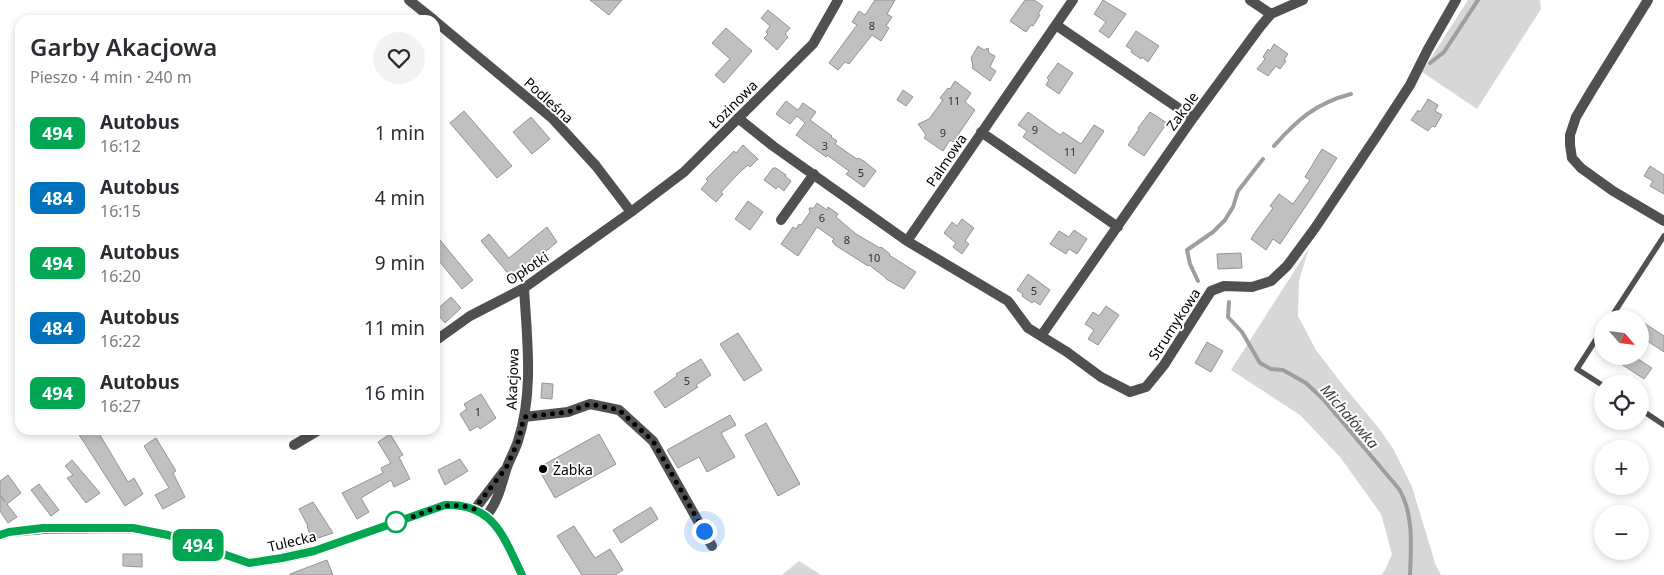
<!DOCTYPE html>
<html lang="pl">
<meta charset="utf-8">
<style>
body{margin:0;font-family:"Noto Sans",sans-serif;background:#f2f2f3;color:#2b2b33;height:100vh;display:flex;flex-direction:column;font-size:19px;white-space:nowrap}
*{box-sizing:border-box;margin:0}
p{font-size:16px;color:#7c7c81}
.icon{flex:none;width:28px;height:28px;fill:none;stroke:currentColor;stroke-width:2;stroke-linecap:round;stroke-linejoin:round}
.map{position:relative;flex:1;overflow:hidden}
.sheet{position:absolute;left:15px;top:15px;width:425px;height:420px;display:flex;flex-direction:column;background:#fff;border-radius:15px;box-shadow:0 2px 8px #0003}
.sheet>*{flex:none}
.badge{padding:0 10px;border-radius:8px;font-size:18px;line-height:32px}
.needle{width:32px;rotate:118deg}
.controls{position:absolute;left:1594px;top:310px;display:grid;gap:10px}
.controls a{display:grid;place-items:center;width:55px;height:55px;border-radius:50%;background:#fff;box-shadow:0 2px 8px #0003;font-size:25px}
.you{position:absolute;width:25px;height:25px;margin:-12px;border:4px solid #fff;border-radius:50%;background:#1a73e8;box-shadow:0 0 0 8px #1a73e833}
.map>.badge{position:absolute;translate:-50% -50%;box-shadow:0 0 0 2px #fff}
.round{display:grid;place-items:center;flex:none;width:52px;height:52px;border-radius:26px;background:#f2f2f3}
.headline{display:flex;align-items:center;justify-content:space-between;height:85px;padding:0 15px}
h1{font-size:24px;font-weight:600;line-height:38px}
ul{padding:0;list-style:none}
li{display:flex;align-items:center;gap:15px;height:65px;padding:0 15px}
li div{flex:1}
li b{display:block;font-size:19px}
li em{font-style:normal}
li .badge{min-width:55px;font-weight:700;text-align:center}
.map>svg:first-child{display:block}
.green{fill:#d7d7d7}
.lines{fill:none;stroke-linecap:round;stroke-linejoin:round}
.stream{stroke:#9e9e9e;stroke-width:4}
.building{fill:#c0c0c0;stroke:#949494}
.lane{stroke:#505050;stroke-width:5.5}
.street{stroke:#505050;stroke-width:10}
.secondary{stroke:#1d1d1d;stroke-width:10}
.line-casing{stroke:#fff;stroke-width:11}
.line{stroke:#00a651;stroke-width:8}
.walk{stroke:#000;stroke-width:5;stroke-dasharray:0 9}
.poi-dot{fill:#000;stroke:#fff;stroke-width:2}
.stop-dot{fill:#fff;stroke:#00a651;stroke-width:2.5}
.labels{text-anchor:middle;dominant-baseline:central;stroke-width:4;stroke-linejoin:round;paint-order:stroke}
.number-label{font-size:11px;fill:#303030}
.street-label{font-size:14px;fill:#000;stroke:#fff}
.poi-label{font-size:14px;fill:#000;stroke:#fff;text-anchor:start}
.water-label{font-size:15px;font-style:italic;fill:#3f3f3f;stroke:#fff}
</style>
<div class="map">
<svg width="1664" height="575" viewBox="0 0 1664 575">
<rect width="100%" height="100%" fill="#fff"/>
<path class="green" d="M1468 0H1540L1541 9 1477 109 1422 72Z
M1309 248 1299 281 1298 316 1316 350 1346 389 1378 427 1394 450 1412 487 1436 566 1441 575H1381L1385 570 1392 554 1381 514 1340 457 1300 415 1231 370Z
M799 561 821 575H782Z"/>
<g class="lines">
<path class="stream" d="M1430 63 1444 52 1478 0
M1274 146C1297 120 1316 103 1351 94
M1198 281 1190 264 1187 250 1213 232 1225 220 1233 207 1238 191 1263 159
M1229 302 1228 317 1242 332 1260 363 1271 369 1283 370 1306 383 1323 399 1399 489C1414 514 1411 547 1410 575"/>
</g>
<path class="building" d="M590 0H622L609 15Z
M875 0H895L887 14 892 17 886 26 889 28 881 41 872 35 849 64 845 62 838 70 829 63 857 25 852 22 859 11 865 15Z
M1025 0H1034L1043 6 1038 14 1040 15 1033 26 1031 25 1026 32 1010 21Z
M1103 0 1126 14 1109 38 1099 31 1106 22 1094 14Z
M768 10 790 28 785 34 788 37 777 50 764 38 768 34 766 32 770 26 761 18Z
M726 28 752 51 724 83 715 75 730 59 712 43Z
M1136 31 1159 46 1148 62 1142 57 1141 59 1131 52 1132 50 1126 46Z
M1274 44 1288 54 1284 60 1286 61 1280 69 1276 66 1268 76 1257 69 1265 59 1263 57 1268 49 1270 51Z
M978 46 984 50 988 48 989 53 995 56 990 67 996 71 990 81 972 68 973 66 971 58Z
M1058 63 1073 73 1059 94 1046 85 1049 80 1047 78Z
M955 81 971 93 965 102 975 110 953 142 950 140 943 151 924 138 926 135 918 124 929 119 943 100 940 98 948 88 950 89Z
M903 90 913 97 906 106 897 100Z
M1428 99 1438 105 1435 111 1442 115 1435 127 1432 126 1428 131 1411 120 1418 110 1420 112Z
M786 101 798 110 803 103 816 112 810 120 832 136 831 137 837 141 835 144 857 159 858 158 864 161 876 171 864 187 846 174 849 171 827 155 826 157 796 135 805 123 797 116 790 124 776 114Z
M464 111 512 166 497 178 450 123Z
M1028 112 1060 135 1063 132 1081 144 1094 125 1104 131 1075 174 1023 137 1027 131 1018 125Z
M1150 112 1167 123 1144 156 1128 145 1139 129 1138 128Z
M531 117 550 139 532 154 513 132Z
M743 145 758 159 750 167 748 165 740 172 721 192 723 194 716 202 701 189 708 181 706 179 734 151 736 153Z
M1322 149 1337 158 1312 197 1280 244 1273 239 1266 250 1251 239 1256 231 1273 208 1270 206 1279 194 1293 204 1310 180 1305 177Z
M1650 166 1664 175V194L1650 186 1653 181 1644 176Z
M773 168H776L786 175 785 176 791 181 784 191 778 186 776 189 764 180Z
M748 201 763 212 750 230 735 219Z
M817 203 827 210 828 207 838 214 836 217 856 234 880 248 881 247 890 254 889 255 916 272 904 289 886 279V278L869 265 868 266 835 245 832 241 834 239 817 227 798 256 781 244 793 227 796 229 799 224 801 225 810 212 809 208H814Z
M962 219 974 228 965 241 969 244 962 254 953 247 956 243 944 233 952 222 957 226Z
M547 227 557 242 521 272 524 276 516 283 481 241 489 234 509 258Z
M1074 230 1087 239 1077 254 1069 249 1066 254 1050 244 1059 231 1069 237Z
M435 234 473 280 462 289 435 256Z
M1241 253 1242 268 1218 269 1217 254Z
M1028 274 1050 290 1040 305 1034 301 1032 303 1022 296 1023 294 1017 290Z
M451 297 461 308 445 323 435 311Z
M1106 306 1119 315 1098 345 1088 339 1094 330 1085 324 1093 312 1099 316Z
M1644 323 1664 336V352L1640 336V329Z
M738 333 762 370 744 381 720 344Z
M1207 342 1223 351 1211 372 1195 363Z
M1609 356H1633L1652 368 1644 379Z
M701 359 711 375 696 385 698 387 665 408 654 392 677 376 676 374Z
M542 383 553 384 552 399 541 398Z
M481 394 496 418 480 429 478 426 470 431 460 414 467 409 464 404Z
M730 415 736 425 721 433 735 457 707 472 699 457 678 468 667 450Z
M766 423 800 484 778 496 745 435Z
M76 430H97L128 482 134 478 143 494 125 506Z
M390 434 403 455 399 457 410 479 394 487 391 480 361 498 369 512 357 519 342 493 383 473 381 468 391 463 378 442Z
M599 434 616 464 555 498 538 468Z
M156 438 176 471 173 473 185 497 163 509 155 495 169 488 144 446Z
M460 459 468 471 445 485 438 470Z
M72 460 100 493 86 503 67 478 73 475 65 466Z
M8 475 21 493 7 504 17 517 8 523 0 511V495L5 502 0 495V481Z
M39 484 59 510 51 516 31 490Z
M313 502 333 533 312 540 307 526H308L299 509Z
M651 507 658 519 621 543 613 530Z
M574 526 595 558 610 549 623 570 615 575H582L557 536Z
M123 554H142V567L123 566Z
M327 560 333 575H290V574Z"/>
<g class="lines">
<path class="lane" d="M1610 319 1664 236
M1602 330 1577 369 1602 385
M1640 409 1664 425"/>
<path class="street" d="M409 0 434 20
M1250 0 1271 14
M1648 0 1592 90 1576 117 1570 135V145L1572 158 1581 168 1613 191 1664 221
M435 21 553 119 596 166 631 212
M1056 25 1193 118
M738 118 773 146 907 241 1008 301 1028 328 1067 352 1101 377 1130 392 1146 387 1164 365 1211 291 1224 286 1252 287 1271 281 1287 266 1315 228 1380 131 1410 85 1428 49 1456 0
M981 132 1118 227
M781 220 814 174
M907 241 1073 0
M1041 336 1193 118 1260 27 1271 14 1303 0
M435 341 470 316 524 288 631 212 684 172 813 44 838 0
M524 417 568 412 590 404 619 410 653 441 712 546
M294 445 319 430
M475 509 504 471
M487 515C498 501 501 487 506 470 509 460 515 451 518 441 534 392 527 339 524 288"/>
<path class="secondary" d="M0 535 9 532 43 529 133 528 168 535 249 563 282 558 314 551 445 505C494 503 504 538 522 575"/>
</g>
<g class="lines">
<defs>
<path id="line" d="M0 535 9 532 43 528H133L168 535 249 563 282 558 314 551 445 505C494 503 504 538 522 575"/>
</defs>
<use href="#line" class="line-casing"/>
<use href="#line" class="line"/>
<path class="walk" d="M396 522C424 515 443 498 474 509L506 468 518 442 524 417 568 412 590 404 619 410 653 441 704 531"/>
</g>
<circle class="poi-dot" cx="543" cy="469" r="5"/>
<circle class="stop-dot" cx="396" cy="522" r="10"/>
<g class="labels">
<g class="number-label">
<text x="872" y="25">8</text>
<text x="954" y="100">11</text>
<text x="1035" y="129">9</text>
<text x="943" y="132">9</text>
<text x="825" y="145">3</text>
<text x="1070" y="151">11</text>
<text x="861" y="172">5</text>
<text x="822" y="217">6</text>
<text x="847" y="239">8</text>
<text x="874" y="257">10</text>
<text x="1034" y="290">5</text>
<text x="687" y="380">5</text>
<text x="478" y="411">1</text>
</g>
<g class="street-label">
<text transform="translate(549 100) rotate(42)">Podleśna</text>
<text transform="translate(733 104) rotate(-45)">Łozinowa</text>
<text transform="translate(1182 111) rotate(-54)">Zakole</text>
<text transform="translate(946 160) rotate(-56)">Palmowa</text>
<text transform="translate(527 268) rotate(-33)">Opłotki</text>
<text transform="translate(1174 324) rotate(-57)">Strumykowa</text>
<text transform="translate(512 379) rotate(-88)">Akacjowa</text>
<text transform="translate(292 541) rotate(-13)">Tulecka</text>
</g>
<g class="poi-label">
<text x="553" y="469">Żabka</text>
</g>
<g class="water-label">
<text transform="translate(1350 416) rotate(49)">Michałówka</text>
</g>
</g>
</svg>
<div class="controls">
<a><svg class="needle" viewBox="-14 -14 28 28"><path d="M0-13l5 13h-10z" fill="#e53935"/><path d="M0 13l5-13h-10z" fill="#7c7c81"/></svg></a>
<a><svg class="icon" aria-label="locate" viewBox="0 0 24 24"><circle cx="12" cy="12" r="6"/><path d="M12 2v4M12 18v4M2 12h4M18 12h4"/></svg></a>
<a>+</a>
<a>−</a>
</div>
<div class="you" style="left:704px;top:531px"></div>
<b class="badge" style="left:198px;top:545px;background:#00a651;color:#fff">494</b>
<section class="sheet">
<div class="headline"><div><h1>Garby Akacjowa</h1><p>Pieszo · 4 min · 240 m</p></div><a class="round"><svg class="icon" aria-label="heart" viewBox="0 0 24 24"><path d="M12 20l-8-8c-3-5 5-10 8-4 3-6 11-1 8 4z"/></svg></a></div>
<ul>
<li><span class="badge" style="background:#00a651;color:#fff">494</span><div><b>Autobus</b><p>16:12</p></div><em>1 min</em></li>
<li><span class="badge" style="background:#0072bc;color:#fff">484</span><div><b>Autobus</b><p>16:15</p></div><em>4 min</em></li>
<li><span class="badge" style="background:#00a651;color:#fff">494</span><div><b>Autobus</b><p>16:20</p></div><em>9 min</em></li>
<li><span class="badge" style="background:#0072bc;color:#fff">484</span><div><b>Autobus</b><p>16:22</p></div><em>11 min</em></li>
<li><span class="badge" style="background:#00a651;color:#fff">494</span><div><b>Autobus</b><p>16:27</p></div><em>16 min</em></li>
</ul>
</section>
</div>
